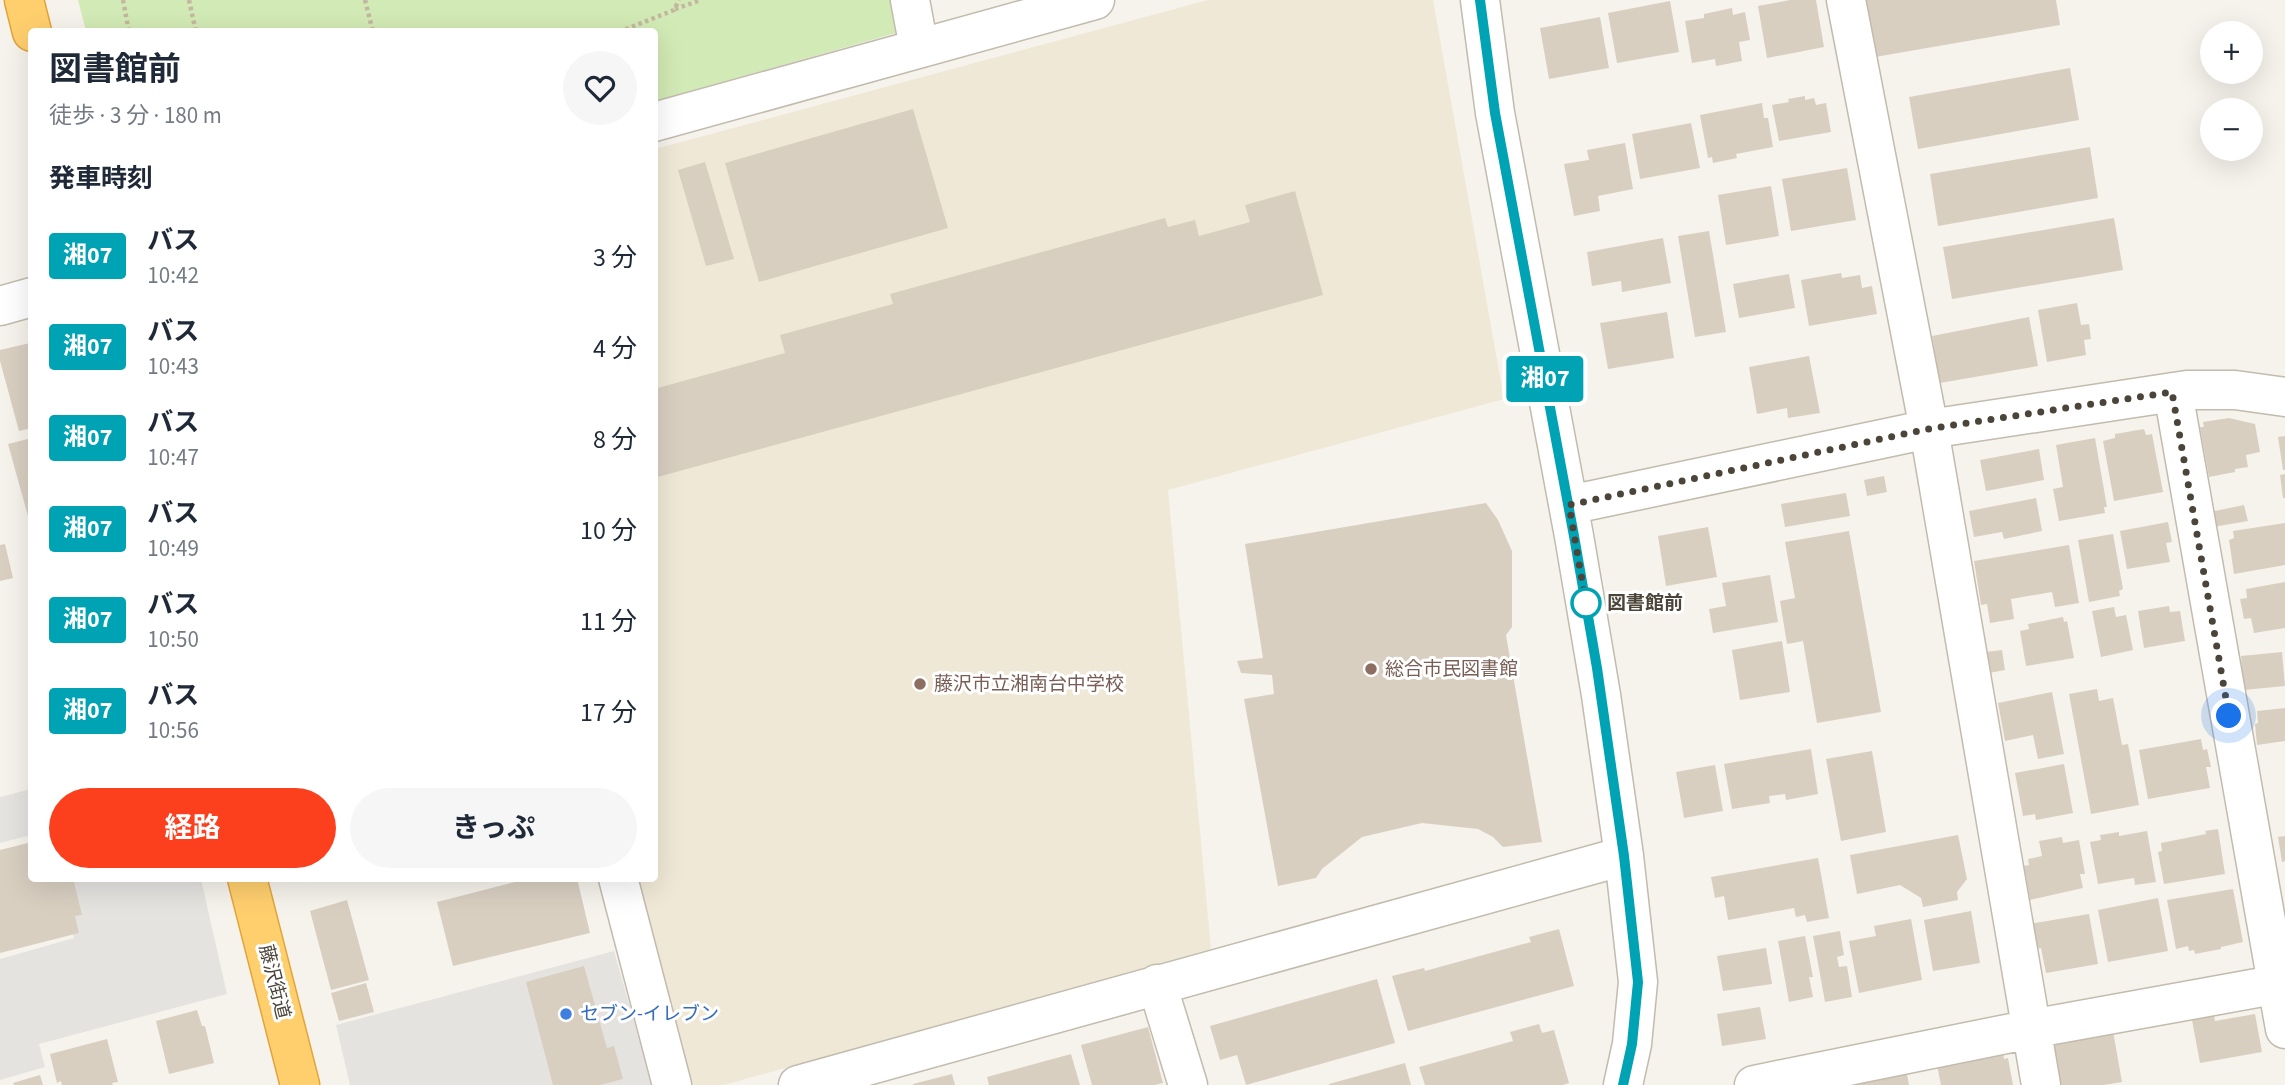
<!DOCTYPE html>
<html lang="ja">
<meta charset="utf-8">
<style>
body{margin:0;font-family:"Source Sans 3","Noto Sans JP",sans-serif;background:#f6f6f7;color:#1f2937;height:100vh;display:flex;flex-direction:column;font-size:26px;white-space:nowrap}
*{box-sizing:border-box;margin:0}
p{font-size:23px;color:#747a83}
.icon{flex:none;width:38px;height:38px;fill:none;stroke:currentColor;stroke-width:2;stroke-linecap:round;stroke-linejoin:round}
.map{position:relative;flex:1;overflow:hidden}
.drawer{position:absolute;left:28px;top:28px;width:630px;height:854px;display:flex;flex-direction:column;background:#fff;border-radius:7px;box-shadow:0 7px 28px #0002}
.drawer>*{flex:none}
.badge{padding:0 14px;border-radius:5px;font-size:24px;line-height:46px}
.tools{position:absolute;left:2200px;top:21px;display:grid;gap:14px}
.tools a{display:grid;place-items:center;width:63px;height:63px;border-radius:50%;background:#fff;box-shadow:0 7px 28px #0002;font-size:35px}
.you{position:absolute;width:35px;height:35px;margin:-18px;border:5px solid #fff;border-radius:50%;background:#1a73e8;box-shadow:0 0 0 10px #1a73e833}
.map>.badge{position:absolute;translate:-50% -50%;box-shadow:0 0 0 4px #fff}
h2{padding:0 21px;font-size:26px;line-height:63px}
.round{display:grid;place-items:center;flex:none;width:74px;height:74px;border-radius:37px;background:#f6f6f7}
.head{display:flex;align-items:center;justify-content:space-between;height:119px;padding:0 21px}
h1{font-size:33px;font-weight:700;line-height:52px}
.primary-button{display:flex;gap:14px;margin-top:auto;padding:14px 21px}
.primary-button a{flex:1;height:80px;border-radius:42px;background:#fc3f1d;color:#fff;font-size:28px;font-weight:700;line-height:80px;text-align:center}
.primary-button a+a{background:#f6f6f7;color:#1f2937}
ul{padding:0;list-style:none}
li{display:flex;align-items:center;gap:21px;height:91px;padding:0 21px}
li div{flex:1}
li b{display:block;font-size:26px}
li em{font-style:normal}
li .badge{min-width:77px;font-weight:700;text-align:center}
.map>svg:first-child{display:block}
.education{fill:#efe8d6}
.green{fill:#d2eab5}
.parking{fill:#e5e3e0}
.building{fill:#d8cfc1}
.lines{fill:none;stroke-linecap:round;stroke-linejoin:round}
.minor-casing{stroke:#c2bbae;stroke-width:41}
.highway-casing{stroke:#e0a43c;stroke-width:41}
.path{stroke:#c4b79f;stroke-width:4.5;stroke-dasharray:3.5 3.5;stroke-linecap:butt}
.minor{stroke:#fff;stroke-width:38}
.highway{stroke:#ffcf6e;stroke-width:38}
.line-casing{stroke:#fff;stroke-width:16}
.line{stroke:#00a3b4;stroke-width:10}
.walk{stroke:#4b4439;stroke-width:7;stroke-dasharray:0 12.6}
.stop-dot{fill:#fff;stroke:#00a3b4;stroke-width:3.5}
.education-dot{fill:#8d6e63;stroke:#fff;stroke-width:2.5}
.shop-dot{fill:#3f7fe0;stroke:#fff;stroke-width:2.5}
.labels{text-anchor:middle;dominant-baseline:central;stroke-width:6;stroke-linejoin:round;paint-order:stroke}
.stop-label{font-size:19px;font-weight:bold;fill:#4b4439;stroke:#fff;text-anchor:start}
.education-label{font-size:19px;fill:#785e54;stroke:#fff;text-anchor:start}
.street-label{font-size:19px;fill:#4b4439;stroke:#fff}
.shop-label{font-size:19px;fill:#366cbe;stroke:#fff;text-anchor:start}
</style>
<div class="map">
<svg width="2285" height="1085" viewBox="0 0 2285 1085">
<rect width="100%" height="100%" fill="#f6f3ec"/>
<path class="education" d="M1208 0H1433L1504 399 1168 490 1211 949 724 1085H694L688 1081 634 879 654 878 655 149Z"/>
<path class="green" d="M78 0H897L903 31 655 101 654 32 86 31Z"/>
<path class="parking" d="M31 789V835L0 843V797Z
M59 879H201L227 994 39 1044 45 1067 0 1080V959L74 938Z
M614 951 652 1085H350L336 1025Z"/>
<path class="building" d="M1790 0H1816L1824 47 1767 58 1758 6Z
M1865 0H2056L2060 25 1875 57Z
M1670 1 1679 52 1617 63 1608 13Z
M1732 8 1733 15 1745 12 1750 40 1739 42 1742 61 1716 66 1715 59 1692 63 1685 21 1704 18V14Z
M1600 17 1609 68 1549 79 1540 28Z
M2070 68 2079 120 1918 149 1909 97Z
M1805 96V100L1814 98 1816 105 1826 103 1831 132 1779 141 1772 105 1789 102 1788 99Z
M1762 103 1764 118H1768L1773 147 1736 154 1737 158 1713 163 1712 157 1708 158 1700 115Z
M913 109 948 228 759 282 725 163Z
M1691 123 1700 168 1640 179 1632 134Z
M1625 143 1633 189 1598 196 1600 211 1574 216 1564 164 1589 160 1587 150Z
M2090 147 2098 198 1938 226 1930 174Z
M705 162 734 259 706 266 678 170Z
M1847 168 1856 220 1791 231 1782 179Z
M1771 186 1779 236 1726 245 1718 195Z
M1295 191 1323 295 654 478V389L785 353 780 335 893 304 890 294 1165 218 1168 227 1195 220 1199 236 1250 222 1245 205Z
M2114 218 2123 270 1952 299 1943 247Z
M1709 231 1726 332 1695 337 1678 236Z
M1663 238 1671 283 1622 292 1621 281 1592 286 1587 252Z
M1841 273 1842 278 1860 275 1862 288 1872 286 1877 314 1809 326 1801 280Z
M1789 274 1795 308 1739 318 1733 284Z
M2077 303 2081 325 2089 324 2091 339 2084 340 2086 355 2047 362 2038 310Z
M1667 312 1674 358 1608 369 1600 323Z
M2029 317 2038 366 1940 383 1932 336Z
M30 343 32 428 19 431 0 361V350Z
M1809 356 1820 413 1788 418 1787 408 1757 414 1749 367Z
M2229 418 2255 424 2260 452 2246 455 2248 467 2235 469V472L2209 477 2200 427H2204L2203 422Z
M2144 429 2146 435 2152 434 2163 492 2114 501 2103 441 2115 438V434Z
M2285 436V470H2283L2278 437Z
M32 438V527H31L8 444Z
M2095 438 2107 507H2104L2105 513 2059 521 2053 489 2063 487 2056 445Z
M2039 449 2044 480 1986 491 1980 460Z
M2285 474V498H2283L2280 475Z
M1884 476 1887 492 1867 496 1864 480Z
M1846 493 1850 516 1785 527 1781 504Z
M2036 498 2042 531 2004 539 2002 532 1974 537 1969 511Z
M1486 503 1498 520 1512 551V627L1506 635 1542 842 1503 847 1493 837 1478 829 1422 823 1362 837 1322 869 1316 878 1278 886 1244 699 1274 694 1272 675 1241 673 1237 661 1263 658 1245 544Z
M2244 505 2248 521 2213 527 2210 512Z
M2168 522 2172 542 2166 543 2170 562 2127 569 2120 531Z
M2285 523V565L2234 574 2229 540 2234 538 2233 531Z
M1708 527 1717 577 1666 586 1658 536Z
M1849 531 1881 712 1817 723 1803 641 1787 644 1780 601 1795 598 1785 542Z
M2113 534 2123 589 2119 591 2120 596 2089 602 2078 540Z
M5 544 13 578 0 581V545Z
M2069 545 2079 603 2055 607 2052 592 2011 599 2014 619 1990 623 1987 604 1981 605 1974 561Z
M1770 575 1778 622 1713 633 1709 609 1726 606 1722 583Z
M2285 582V628L2254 633 2251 618 2244 619 2240 599 2247 598 2246 589Z
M2169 606 2170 612 2180 611 2185 641 2144 648 2138 611Z
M2114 607 2116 617 2126 615 2133 650 2101 657 2092 611Z
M2063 617 2064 622 2067 621 2074 658 2026 666 2020 631 2029 629 2028 624Z
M1782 641 1790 692 1740 700 1732 650Z
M2002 650 2005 670 1989 673 1986 652Z
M2282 652 2285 686 2244 690 2241 656Z
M2097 689 2099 701 2113 698 2122 745 2128 744 2139 805 2091 814 2069 694Z
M2052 692 2064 754 2038 759 2033 735 2005 741 1998 703Z
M2285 708V741L2257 745 2255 724 2258 723 2257 711Z
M2201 739 2203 750 2207 749 2211 767H2206L2210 788 2148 799 2139 750Z
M1811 749 1818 794 1786 800 1785 794 1769 796 1770 803 1732 809 1724 764Z
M1872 751 1886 832 1841 841 1826 759Z
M2064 764 2073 813 2036 820 2035 814 2023 816 2015 773Z
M1715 765 1723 811 1684 818 1676 772Z
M2218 829 2225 874 2164 884 2158 852 2162 851 2161 843 2206 834 2205 831Z
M2147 831 2156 882 2135 885 2134 878 2098 884 2090 842 2101 840 2100 835 2119 832V836Z
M1958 835 1967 879 1957 892 1958 900 1923 907 1921 898 1900 885 1857 894 1850 855Z
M2285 836V861L2282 862 2278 837Z
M2062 837 2063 843 2079 840 2085 874H2080L2083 888 2030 900 2024 866 2029 865 2028 859 2042 856 2039 841Z
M32 842V878H73L82 915 75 916 79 933 0 953V850Z
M1818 858 1829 918 1807 922 1805 915 1796 917 1794 908 1728 920 1724 896 1715 898 1711 877Z
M531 878H577L590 933 453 966 437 902Z
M2233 889 2243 942 2221 947V949L2195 954 2194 950 2189 951 2188 946 2176 949 2167 900Z
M2158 898 2168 951 2108 962 2098 910Z
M347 900 369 980 331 990 310 911Z
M1971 911 1980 963 1933 971 1924 920Z
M2089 914 2098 964 2046 973 2041 948 2033 949 2029 924Z
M1911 919 1922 980 1859 993 1849 941 1876 936 1874 926Z
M1559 929 1574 986 1408 1031 1392 976 1424 968 1425 971 1531 942 1529 937Z
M1840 931 1844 955 1837 957 1839 967 1847 966 1852 997 1825 1002 1813 936Z
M1805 936 1813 977H1809L1813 997 1789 1002 1778 941Z
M1766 948 1772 984 1723 991 1717 956Z
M584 966 607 1048 614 1046 623 1079 600 1085H553L526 982Z
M1377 979 1395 1043 1246 1085 1237 1055 1220 1060 1210 1026Z
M366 983 374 1012 339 1021 331 993Z
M1760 1007 1766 1039 1722 1046 1717 1014Z
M197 1010 202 1026H205L214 1063 169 1074 156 1021Z
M2255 1014 2262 1052 2200 1063 2192 1020 2214 1015 2215 1021Z
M1539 1024 1542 1033 1554 1030 1569 1083 1563 1085H1425L1419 1067 1513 1041 1510 1032Z
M1148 1027 1163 1083 1155 1085H1092L1081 1045Z
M2113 1031 2122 1082 2104 1085H2060L2053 1048 2057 1041Z
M107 1039 118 1082 112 1083 113 1085H62L61 1081 57 1083 50 1054Z
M2003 1052 2004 1059 2008 1058 2013 1085H1941L1936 1060Z
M1071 1054 1080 1085H989L987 1077Z
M1405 1063 1411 1085H1329V1084Z
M952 1074 955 1085H913V1084Z
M1907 1074 1909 1085H1857V1083Z
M40 1075 43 1085H14L13 1083Z"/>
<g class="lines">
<defs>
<path id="minor" d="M910 0 919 48
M1480 0 1495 113 1574 536 1601 695 1624 856 1638 982 1632 1044 1623 1085
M1846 0 1929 429 2041 1085
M654 122 1095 0
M0 306 32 297
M2173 392 2285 1029
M1569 505 1929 429 2187 390H2235L2285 397
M618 878 672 1085
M1157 984 1188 1085
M798 1085 1624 856
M1754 1085 2031 1029 2285 983"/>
<path id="highway" d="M24 0 32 32
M247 878 300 1085"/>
</defs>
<use href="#minor" class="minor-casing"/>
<use href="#highway" class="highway-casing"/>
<path class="path" d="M123 0 129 32
M189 0 196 32
M365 0 373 32
M675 9 701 0
M619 32 674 10 679 0"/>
<use href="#minor" class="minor"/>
<use href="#highway" class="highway"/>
</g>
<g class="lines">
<defs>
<path id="line" d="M1480 0 1495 113 1574 536 1597 668 1624 856 1638 982 1632 1044 1623 1085"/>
</defs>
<use href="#line" class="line-casing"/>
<use href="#line" class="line"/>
<path class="walk" d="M1586 603 1588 615 1569 505 1928 429 2172 392 2229 716"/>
</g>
<circle class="stop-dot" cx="1586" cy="603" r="14"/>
<g class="education-dot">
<circle cx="1371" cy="669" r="7"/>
<circle cx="920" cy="684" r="7"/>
</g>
<circle class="shop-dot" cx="566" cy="1014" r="7"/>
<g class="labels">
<g class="stop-label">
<text x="1607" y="603">図書館前</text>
</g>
<g class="education-label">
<text x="1385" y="669">総合市民図書館</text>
<text x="934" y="684">藤沢市立湘南台中学校</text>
</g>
<g class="street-label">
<text transform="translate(274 982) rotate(76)">藤沢街道</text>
</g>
<g class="shop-label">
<text x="580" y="1014">セブン-イレブン</text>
</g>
</g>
</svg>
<div class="tools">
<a>+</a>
<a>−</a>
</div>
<div class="you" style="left:2229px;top:716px"></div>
<b class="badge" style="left:1545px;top:379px;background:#00a3b4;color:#fff">湘07</b>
<section class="drawer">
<div class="head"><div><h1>図書館前</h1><p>徒歩 · 3 分 · 180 m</p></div><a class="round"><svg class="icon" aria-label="heart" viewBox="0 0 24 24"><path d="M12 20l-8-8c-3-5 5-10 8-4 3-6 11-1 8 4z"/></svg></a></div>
<h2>発車時刻</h2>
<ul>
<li><span class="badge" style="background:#00a3b4;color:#fff">湘07</span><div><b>バス</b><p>10:42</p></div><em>3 分</em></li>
<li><span class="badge" style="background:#00a3b4;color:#fff">湘07</span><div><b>バス</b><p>10:43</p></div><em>4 分</em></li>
<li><span class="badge" style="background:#00a3b4;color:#fff">湘07</span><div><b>バス</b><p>10:47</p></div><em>8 分</em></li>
<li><span class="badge" style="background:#00a3b4;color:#fff">湘07</span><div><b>バス</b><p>10:49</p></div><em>10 分</em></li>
<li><span class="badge" style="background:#00a3b4;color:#fff">湘07</span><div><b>バス</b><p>10:50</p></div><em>11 分</em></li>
<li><span class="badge" style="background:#00a3b4;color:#fff">湘07</span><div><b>バス</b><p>10:56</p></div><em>17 分</em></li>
</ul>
<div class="primary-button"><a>経路</a><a>きっぷ</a></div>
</section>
</div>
